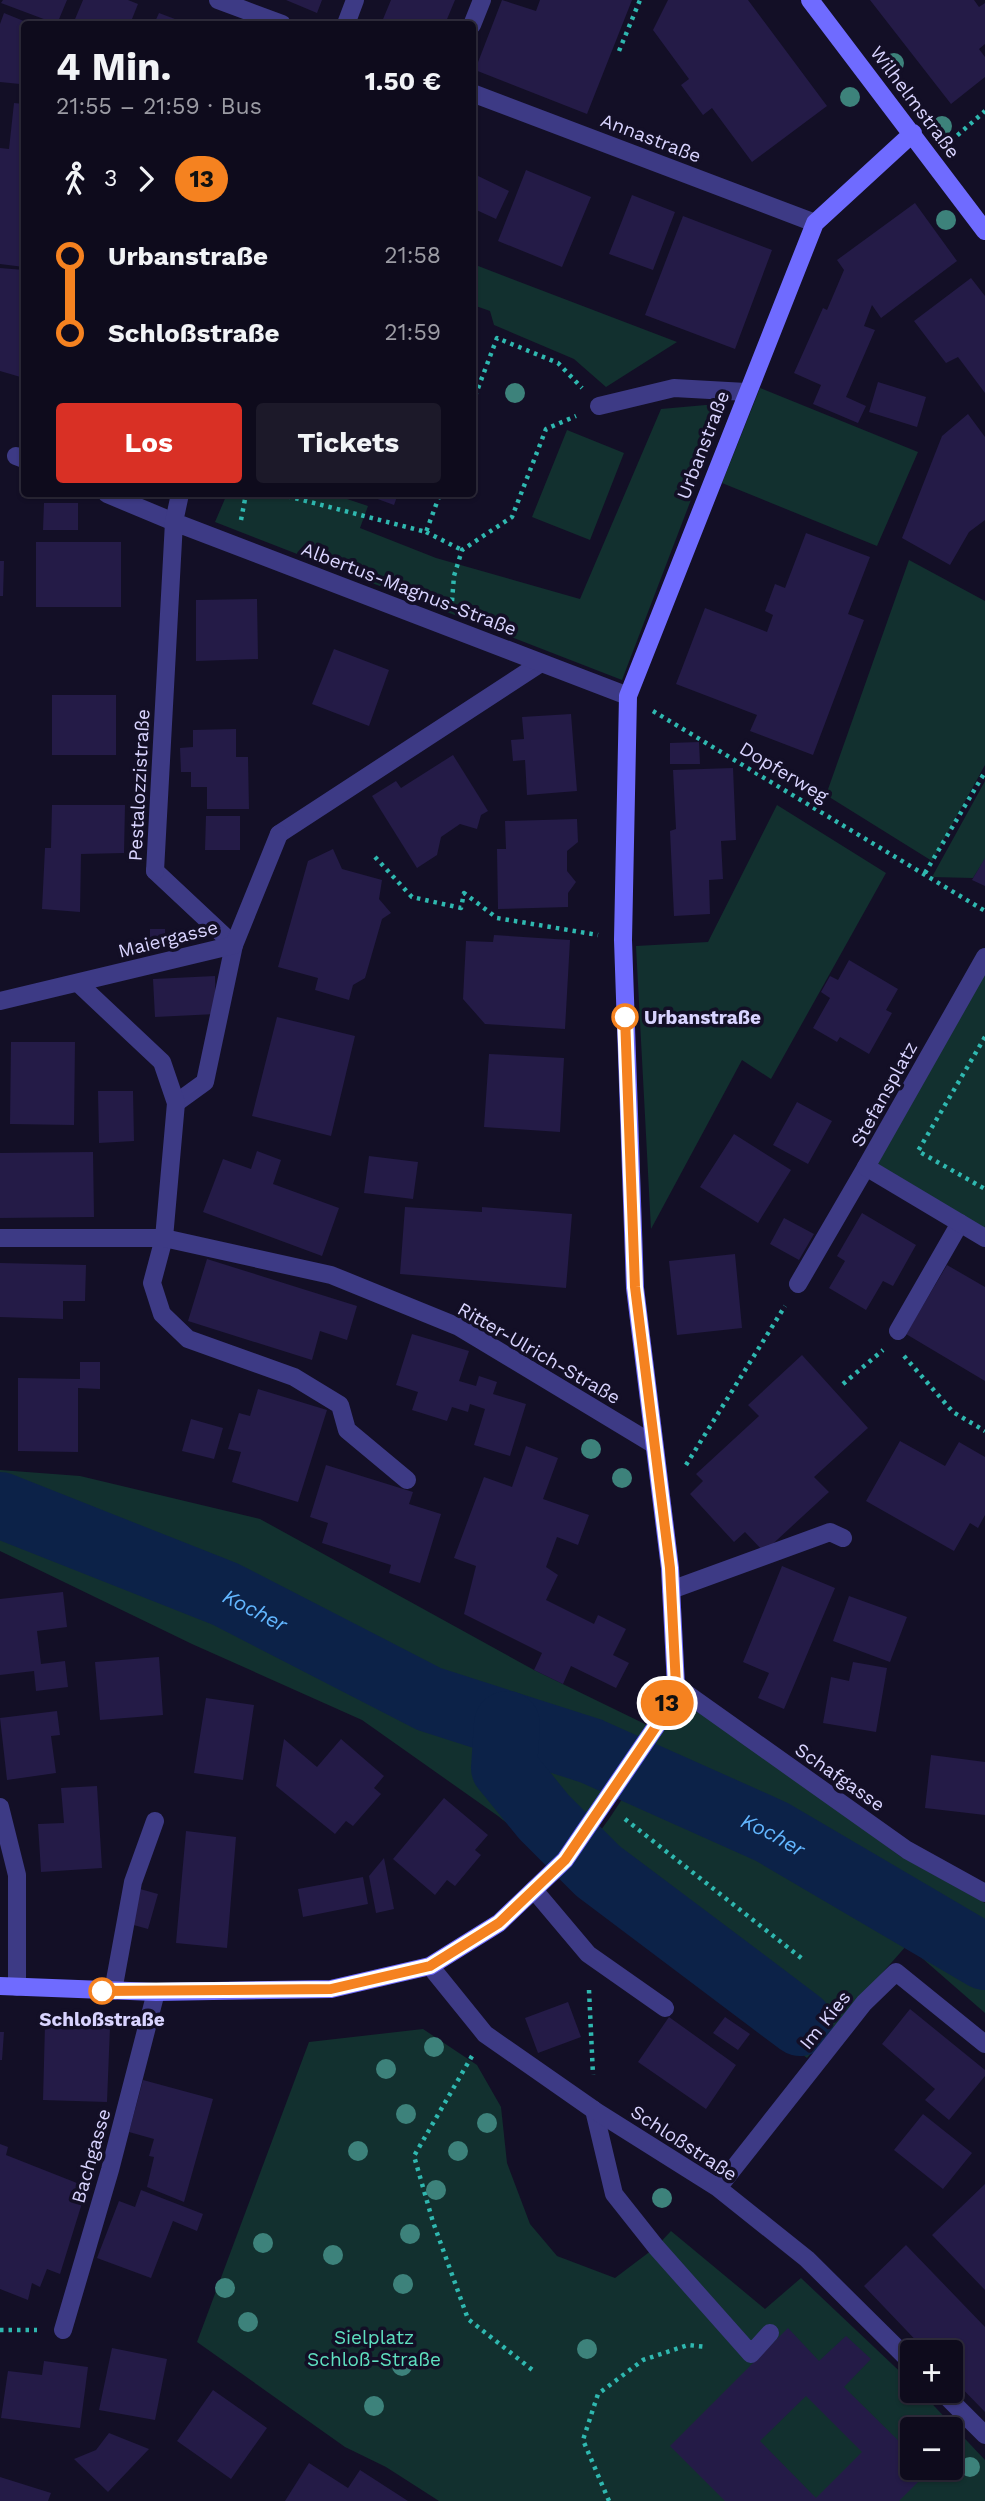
<!DOCTYPE html>
<html lang="de">
<meta charset="utf-8">
<style>
body{margin:0;font-family:"Work Sans",sans-serif;background:#1c1929;color:#f1f3f6;height:100vh;display:flex;flex-direction:column;font-size:26px;white-space:nowrap}
*{box-sizing:border-box;margin:0}
p{font-size:23px;color:#9b9ba3}
.icon{flex:none;width:38px;height:38px;fill:none;stroke:currentColor;stroke-width:2;stroke-linecap:round;stroke-linejoin:round}
.map{position:relative;flex:1;overflow:hidden}
.side{position:absolute;left:21px;top:21px;width:455px;height:476px;display:flex;flex-direction:column;background:#0e0b1c;border-radius:7px;box-shadow:0 2px 5px #0004,0 0 0 2px #2e2b3b}
.side>*{flex:none}
.badge{padding:0 14px;border-radius:23px;font-size:24px;line-height:46px}
.controls{position:absolute;left:900px;top:2340px;display:grid;gap:14px}
.controls a{display:grid;place-items:center;width:63px;height:63px;border-radius:7px;background:#0e0b1c;box-shadow:0 2px 5px #0004,0 0 0 2px #2e2b3b;font-size:35px}
.map>.badge{position:absolute;translate:-50% -50%;box-shadow:0 0 0 4px #fff}
.legs{display:flex;align-items:center;gap:10px;height:77px;padding:0 35px;font-size:23px}
.legs p{margin-inline-start:auto}
.headline{display:flex;align-items:center;justify-content:space-between;height:119px;padding:0 35px}
h1{font-size:38px;font-weight:700;line-height:52px}
.button{display:flex;gap:14px;margin-top:auto;padding:14px 35px}
.button a{flex:1;height:80px;border-radius:7px;background:#d93025;color:#fff;font-size:28px;font-weight:700;line-height:80px;text-align:center}
.button a+a{background:#1c1929;color:#f1f3f6}
ul{padding:0 35px;list-style:none}
li{display:flex;align-items:center;gap:24px;height:77px;font-size:26px}
li i{display:grid;place-items:center;width:10px;height:100%;margin:0 9px;background:currentColor}
li i::after{content:'';width:18px;height:18px;margin:-9px;border:5px solid;border-radius:50%;background:#0e0b1c}
li p{margin-inline-start:auto}
li:first-child i{background:linear-gradient(#0000 50%,currentColor 0)}
li:last-child i{background:linear-gradient(currentColor 50%,#0000 0)}
.map>svg:first-child{display:block}
.green{fill:#12302f;fill-rule:evenodd}
.lines{fill:none;stroke-linecap:round;stroke-linejoin:round}
.river{stroke:#0c2248;stroke-width:66}
.building{fill:#241b47;fill-rule:evenodd}
.path{stroke:#2fb8b0;stroke-width:4.5;stroke-dasharray:3.5 5;stroke-linecap:butt}
.lane{stroke:#3d3a85;stroke-width:18}
.street{stroke:#3d3a85;stroke-width:18}
.secondary{stroke:#6f6bff;stroke-width:18}
.tree{fill:#3d827b}
.line-1-casing{stroke:#fff;stroke-width:16}
.line-1{stroke:#f58220;stroke-width:10}
.stop-1-dot{fill:#fff;stroke:#f58220;stroke-width:3.5}
.labels{text-anchor:middle;dominant-baseline:central;stroke-width:7;stroke-linejoin:round;paint-order:stroke}
.street-label{font-size:19px;fill:#d9d4ff;stroke:#130f26}
.stop-label{font-size:19px;font-weight:bold;fill:#d9d4ff;stroke:#130f26;text-anchor:start}
.park-label{font-size:19px;fill:#5fe0c0;stroke:#130f26}
.water-label{font-size:21px;font-style:italic;fill:#62b6ff;stroke:#130f26}
</style>
<div class="map">
<svg width="985" height="2501" viewBox="0 0 985 2501">
<rect width="100%" height="100%" fill="#130f26"/>
<path class="green" d="M473 264 677 342 606 387 574 359 494 325 490 311 473 305Z
M760 388 918 452 877 546 722 483Z
M728 403 622 680 215 522 227 494H332L368 506 360 528 436 558 580 599 661 409Z
M567 430 624 453 590 540 532 517Z
M909 560 985 601V765L932 861 826 795Z
M985 781V859L973 878 932 877Z
M777 805 886 873 771 1079 742 1060 651 1229 636 946 708 942Z
M985 968V1231L874 1165Z
M0 1470 80 1476 260 1519 534 1670 649 1726 555 1862 498 1816 362 1720 192 1644 0 1551Z
M678 1694 900 1856 985 1903V2013L907 1945 807 2058 564 1873C610 1829 652 1752 678 1694Z
M423 2029 477 2065 501 2107 507 2163 530 2224 557 2256 615 2278 656 2247 671 2231 765 2309 801 2278 912 2383V2390L920 2391 985 2460V2501H439L386 2467 345 2447 197 2342 309 2042ZM912 2429H950V2468H912Z"/>
<g class="lines">
<g class="river">
<path id="s1" d="M0 1505 225 1594 429 1699 591 1751 772 1832 985 1957"/>
<path d="M507 1724 504 1768 544 1817 598 1871 800 2023"/>
</g>
</g>
<path class="building" d="M3 0H67L57 24 1 3Z
M83 0H128L138 4 130 24H73Z
M286 0H322L317 13Z
M391 0H455L445 24H381Z
M502 0 536 11 540 0H632L587 114 475 70Z
M668 0H748L827 106 752 162 712 108 703 115 681 85 689 79 653 30Z
M870 0H974L979 7 985 3V44L979 49 985 57V77L951 104Z
M4 13 31 24H24V75L20 84 0 82V24Z
M159 13 188 24H154Z
M14 103 24 104V267L0 264V148L9 149Z
M526 170 591 197 562 267 498 241Z
M474 174 509 191 496 219 472 208Z
M632 195 675 212 653 270 609 254Z
M915 203 957 261 881 318 872 305 864 326 875 330 846 397 866 406 858 423 813 404 821 385 794 373 823 308 827 310 844 270 837 260Z
M683 216 772 250 735 349 645 315Z
M0 268 24 270V378L0 371Z
M971 278 985 296V393L958 357 946 363 914 321Z
M878 382 926 397 917 427 869 412Z
M968 414 985 437V520L969 532 950 565 902 538 942 436Z
M364 494H398L394 505Z
M44 503H78V530H43Z
M806 533 870 557 848 614 864 620 813 755 750 731 757 715 676 684 705 608 767 632 773 615 765 611 775 584 785 588Z
M36 542H121V607H36Z
M0 561H4L3 596H0Z
M257 599 258 659 196 661V600Z
M334 649 389 670 369 726 312 704Z
M52 695H116V755H52Z
M571 714 577 791 527 795 525 760 513 761 511 740 524 739 522 717Z
M236 729V757H248L249 809H207V787H191V772H181L180 748 193 747V730Z
M699 742 700 764H670V743Z
M453 755 488 811 481 815 477 829 460 824 441 837 437 855 417 868 372 796 396 781 401 788Z
M733 768 736 840 721 841 723 879 709 880 710 914 674 916 670 831 676 829 673 770Z
M52 805H125L124 853 81 854 80 912 42 909 45 848H51Z
M206 816H240V850H205Z
M577 819 578 842 567 851V871L576 882 568 893V907L498 909 497 849H506L505 821Z
M333 849 342 869 382 880 379 899 391 913 382 919 365 978 353 985 349 1000 315 990 318 978 278 967 308 861Z
M985 858V886L972 880Z
M150 929H165V942H150Z
M494 935 570 940 565 1029 485 1024 463 999 466 941 493 942Z
M849 960 898 989 886 1010 892 1013 869 1054 840 1037 837 1042 813 1028 830 998 821 992 830 976 838 980Z
M215 976 216 1014 155 1017 153 979Z
M277 1017 355 1036 331 1136 252 1116Z
M11 1042H75L74 1125 10 1124Z
M489 1054 564 1058 560 1132 484 1127Z
M98 1091H133L134 1141 99 1143Z
M797 1102 832 1121 808 1164 773 1145Z
M734 1134 791 1170 758 1223 700 1187Z
M257 1151 281 1160 273 1184 339 1208 322 1256 203 1212 223 1159 251 1169Z
M93 1152 94 1217 0 1218V1153Z
M369 1156 418 1162 413 1199 364 1193Z
M405 1207 482 1212V1207L572 1214 566 1288 400 1274Z
M862 1213 916 1245 893 1286 883 1281 866 1310 829 1288 845 1261 837 1256Z
M784 1218 814 1234 799 1260 770 1244Z
M735 1254 742 1328 677 1335 669 1261Z
M207 1259 357 1306 347 1340 320 1331 312 1360 188 1321Z
M0 1263 86 1265 85 1301H63V1319L0 1317Z
M947 1265 985 1287V1381L906 1334Z
M412 1334 469 1351 459 1381 476 1386 479 1376 497 1382 493 1394 526 1404 510 1456 474 1445 485 1409 470 1404 468 1412 452 1407 447 1421 412 1410 418 1392 396 1385Z
M802 1355 868 1428 814 1477 829 1492 764 1552 745 1532 734 1542 690 1494 703 1481 696 1474 759 1416 748 1405Z
M80 1362H100V1389L78 1388V1452L18 1451V1378L80 1379Z
M258 1389 327 1410 298 1502 232 1482 241 1452 228 1449 239 1413 250 1416Z
M191 1419 223 1428 214 1459 182 1451Z
M900 1441 945 1466 959 1442 985 1457V1515L978 1528 970 1523 954 1551 866 1501Z
M526 1446 558 1458 543 1499 589 1515 578 1545 557 1537 546 1567 558 1575 546 1600 594 1624 598 1615 626 1629 613 1655 629 1663 616 1688 571 1666 563 1684 534 1670 542 1653 464 1614 476 1566 454 1558 484 1477 512 1487Z
M326 1465 413 1492 409 1504 441 1514 420 1583 389 1573 391 1565 322 1543 328 1523 310 1517Z
M782 1566 835 1588 784 1709 758 1698 769 1673 743 1662Z
M63 1592 67 1627 37 1631 41 1664 65 1661 68 1687 36 1691 34 1671 0 1675V1599Z
M849 1596 907 1617 890 1662 833 1641Z
M159 1657 163 1715 100 1720 95 1662Z
M853 1662 887 1668 876 1732 823 1723 831 1677 849 1681Z
M206 1698 254 1705 243 1780 194 1773Z
M57 1711 60 1735 51 1736 56 1773 7 1780 0 1718Z
M284 1739 317 1767 341 1739 384 1776 374 1788 381 1794 353 1826 346 1821 335 1834 276 1786Z
M931 1755 985 1762V1815L925 1808Z
M97 1786 102 1868 41 1872 38 1824 64 1823 61 1788Z
M444 1798 488 1835 475 1850 481 1855 455 1886 447 1880 435 1895 393 1859Z
M186 1831 236 1837 227 1948 176 1943Z
M384 1858 394 1909 376 1913 369 1876Z
M363 1877 368 1904 303 1917 298 1889Z
M140 1889 158 1894 148 1929 130 1924Z
M568 2002 581 2037 538 2053 525 2018Z
M910 2009 985 2070V2076L949 2120 925 2100 935 2089 882 2044Z
M669 2017 736 2065 706 2109 638 2062Z
M725 2017 750 2034 738 2050 713 2033Z
M45 2025 110 2027 107 2102 43 2100Z
M0 2032H4L2 2060H0Z
M143 2080 213 2099 184 2202 147 2187 154 2157 149 2156 154 2139 129 2132Z
M923 2114 972 2153 943 2189 894 2150Z
M0 2144 8 2147 6 2155 87 2187 60 2274 47 2269 40 2287 32 2283 28 2300 0 2289Z
M985 2184V2290L932 2235Z
M141 2190 203 2214 197 2231 173 2221 151 2278 97 2258 119 2201 135 2207Z
M906 2245 985 2327V2412L950 2376V2352H927L864 2286Z
M788 2328 819 2361 846 2336 871 2359 844 2387 912 2454V2468H926L929 2471 899 2501H725L670 2446ZM806 2396 862 2452 816 2498 760 2441Z
M112 2348 167 2359 155 2420 99 2410Z
M44 2361 88 2367 80 2428 1 2418 8 2371 42 2375Z
M213 2390 267 2428 231 2479 177 2441Z
M109 2433 149 2449 108 2492 74 2459 96 2450Z
M309 2463 348 2488 360 2470 408 2501H285Z
M0 2477 51 2493 48 2501H0Z"/>
<g class="lines">
<path class="path" d="M619 51 640 0
M951 141 985 111
M472 404 497 338 558 363 582 388
M279 494 426 532 440 494
M241 520 246 494
M426 532 462 550
M452 601 454 576 462 550 512 517 546 429 576 416
M653 711 985 911
M375 857 412 897 461 908 464 893 497 918 598 935
M925 873 985 772
M985 1037 918 1151 985 1189
M904 1356 953 1412 985 1431
M843 1384 883 1350
M686 1465 785 1306
M625 1819 805 1961
M589 1990 593 2075
M472 2056 414 2156 433 2222 468 2319 535 2372
M0 2330H37
M609 2501 583 2440 598 2394 643 2360 688 2345 707 2347"/>
<path class="lane" d="M472 25 482 0
M599 406 674 388 746 392
M16 456 24 459
M107 494 174 522
M279 834 541 663
M155 871 234 945 205 1082 176 1103
M164 1238 152 1283 162 1314 188 1339 294 1377 340 1405 347 1430 407 1480
M798 1284 866 1167
M898 1331 960 1223
M671 1590 830 1532 843 1538
M0 1807 17 1875V1987
M534 1890 588 1954 665 2008
M113 1991 133 1882 155 1821
M594 2110 614 2194 656 2247 751 2354 770 2333"/>
<path class="street" d="M218 0 282 24
M346 24 355 0
M472 93 815 223
M174 522 628 696
M155 871 174 522 180 494
M985 957 866 1167 985 1238
M78 983 162 1062 176 1103 164 1238
M0 1001 234 945 279 834
M0 1238H164L331 1275 459 1327 653 1444
M676 1686 907 1850 985 1893
M430 1966 485 2034 594 2110 718 2188 807 2259 912 2363
M718 2188 864 2003 896 1972 985 2044
M63 2330 110 2170 156 1992
M940 2390 985 2435"/>
<path class="secondary" d="M810 0 985 231
M0 1986 156 1992 331 1989 430 1966 499 1923 565 1860 657 1725 676 1686 670 1568 635 1288 623 940 628 696 815 223 913 133"/>
</g>
<g class="tree">
<circle cx="894" cy="63" r="10"/>
<circle cx="850" cy="97" r="10"/>
<circle cx="942" cy="126" r="10"/>
<circle cx="946" cy="220" r="10"/>
<circle cx="515" cy="393" r="10"/>
<circle cx="591" cy="1449" r="10"/>
<circle cx="622" cy="1478" r="10"/>
<circle cx="434" cy="2047" r="10"/>
<circle cx="386" cy="2069" r="10"/>
<circle cx="406" cy="2114" r="10"/>
<circle cx="487" cy="2123" r="10"/>
<circle cx="358" cy="2151" r="10"/>
<circle cx="458" cy="2151" r="10"/>
<circle cx="436" cy="2190" r="10"/>
<circle cx="662" cy="2198" r="10"/>
<circle cx="410" cy="2234" r="10"/>
<circle cx="263" cy="2243" r="10"/>
<circle cx="333" cy="2255" r="10"/>
<circle cx="403" cy="2284" r="10"/>
<circle cx="225" cy="2288" r="10"/>
<circle cx="248" cy="2322" r="10"/>
<circle cx="587" cy="2349" r="10"/>
<circle cx="402" cy="2366" r="10"/>
<circle cx="374" cy="2406" r="10"/>
<circle cx="970" cy="2467" r="10"/>
</g>
<g class="lines">
<defs>
<path id="line-1" d="M102 1991 331 1989 430 1966 499 1923 565 1860 657 1725 676 1686 670 1568 635 1287 625 1017"/>
</defs>
<use href="#line-1" class="line-1-casing"/>
<use href="#line-1" class="line-1"/>
</g>
<g class="stop-1-dot">
<circle cx="625" cy="1017" r="12"/>
<circle cx="102" cy="1991" r="12"/>
</g>
<g class="labels">
<g class="street-label">
<text transform="translate(915 102) rotate(53)">Wilhelmstraße</text>
<text transform="translate(651 138) rotate(21)">Annastraße</text>
<text transform="translate(703 445) rotate(-69)">Urbanstraße</text>
<text transform="translate(409 589) rotate(21)">Albertus-Magnus-Straße</text>
<text transform="translate(784 772) rotate(31)">Dopferweg</text>
<text transform="translate(139 785) rotate(-87)">Pestalozzistraße</text>
<text transform="translate(168 939) rotate(-14)">Maiergasse</text>
<text transform="translate(884 1094) rotate(-61)">Stefansplatz</text>
<text transform="translate(539 1353) rotate(30)">Ritter-Ulrich-Straße</text>
<text transform="translate(840 1777) rotate(35)">Schafgasse</text>
<text transform="translate(825 2020) rotate(-51)">Im Kies</text>
<text transform="translate(684 2143) rotate(33)">Schloßstraße</text>
<text transform="translate(91 2156) rotate(-74)">Bachgasse</text>
</g>
<g class="stop-label">
<text x="644" y="1017">Urbanstraße</text>
<text x="102" y="2019" text-anchor="middle">Schloßstraße</text>
</g>
<g class="park-label">
<text x="374" y="2337">Sielplatz<tspan x="374" dy="22">Schloß-Straße</tspan></text>
</g>
<g class="water-label">
<text stroke="none"><textPath href="#s1" startOffset="276">Kocher</textPath></text>
<text stroke="none"><textPath href="#s1" startOffset="842">Kocher</textPath></text>
</g>
</g>
</svg>
<div class="controls">
<a>+</a>
<a>−</a>
</div>
<b class="badge" style="left:667px;top:1703px;background:#f58220;color:#111">13</b>
<section class="side">
<div class="headline"><div><h1>4 Min.</h1><p>21:55 – 21:59 · Bus</p></div><b>1.50 €</b></div>
<div class="legs"><svg class="icon" aria-label="walk" viewBox="0 0 24 24"><circle cx="13" cy="4" r="2"/><path d="M13 8l-2 6 4 7M11 14l-3 7M7 12l3-4h3l4 4"/></svg>3<svg class="icon" aria-label="forward" viewBox="0 0 24 24"><path d="M9 5l7 7-7 7"/></svg><b class="badge" style="background:#f58220;color:#111">13</b></div>
<ul>
<li><i style="color:#f58220"></i><b>Urbanstraße</b><p>21:58</p></li>
<li><i style="color:#f58220"></i><b>Schloßstraße</b><p>21:59</p></li>
</ul>
<div class="button"><a>Los</a><a>Tickets</a></div>
</section>
</div>
